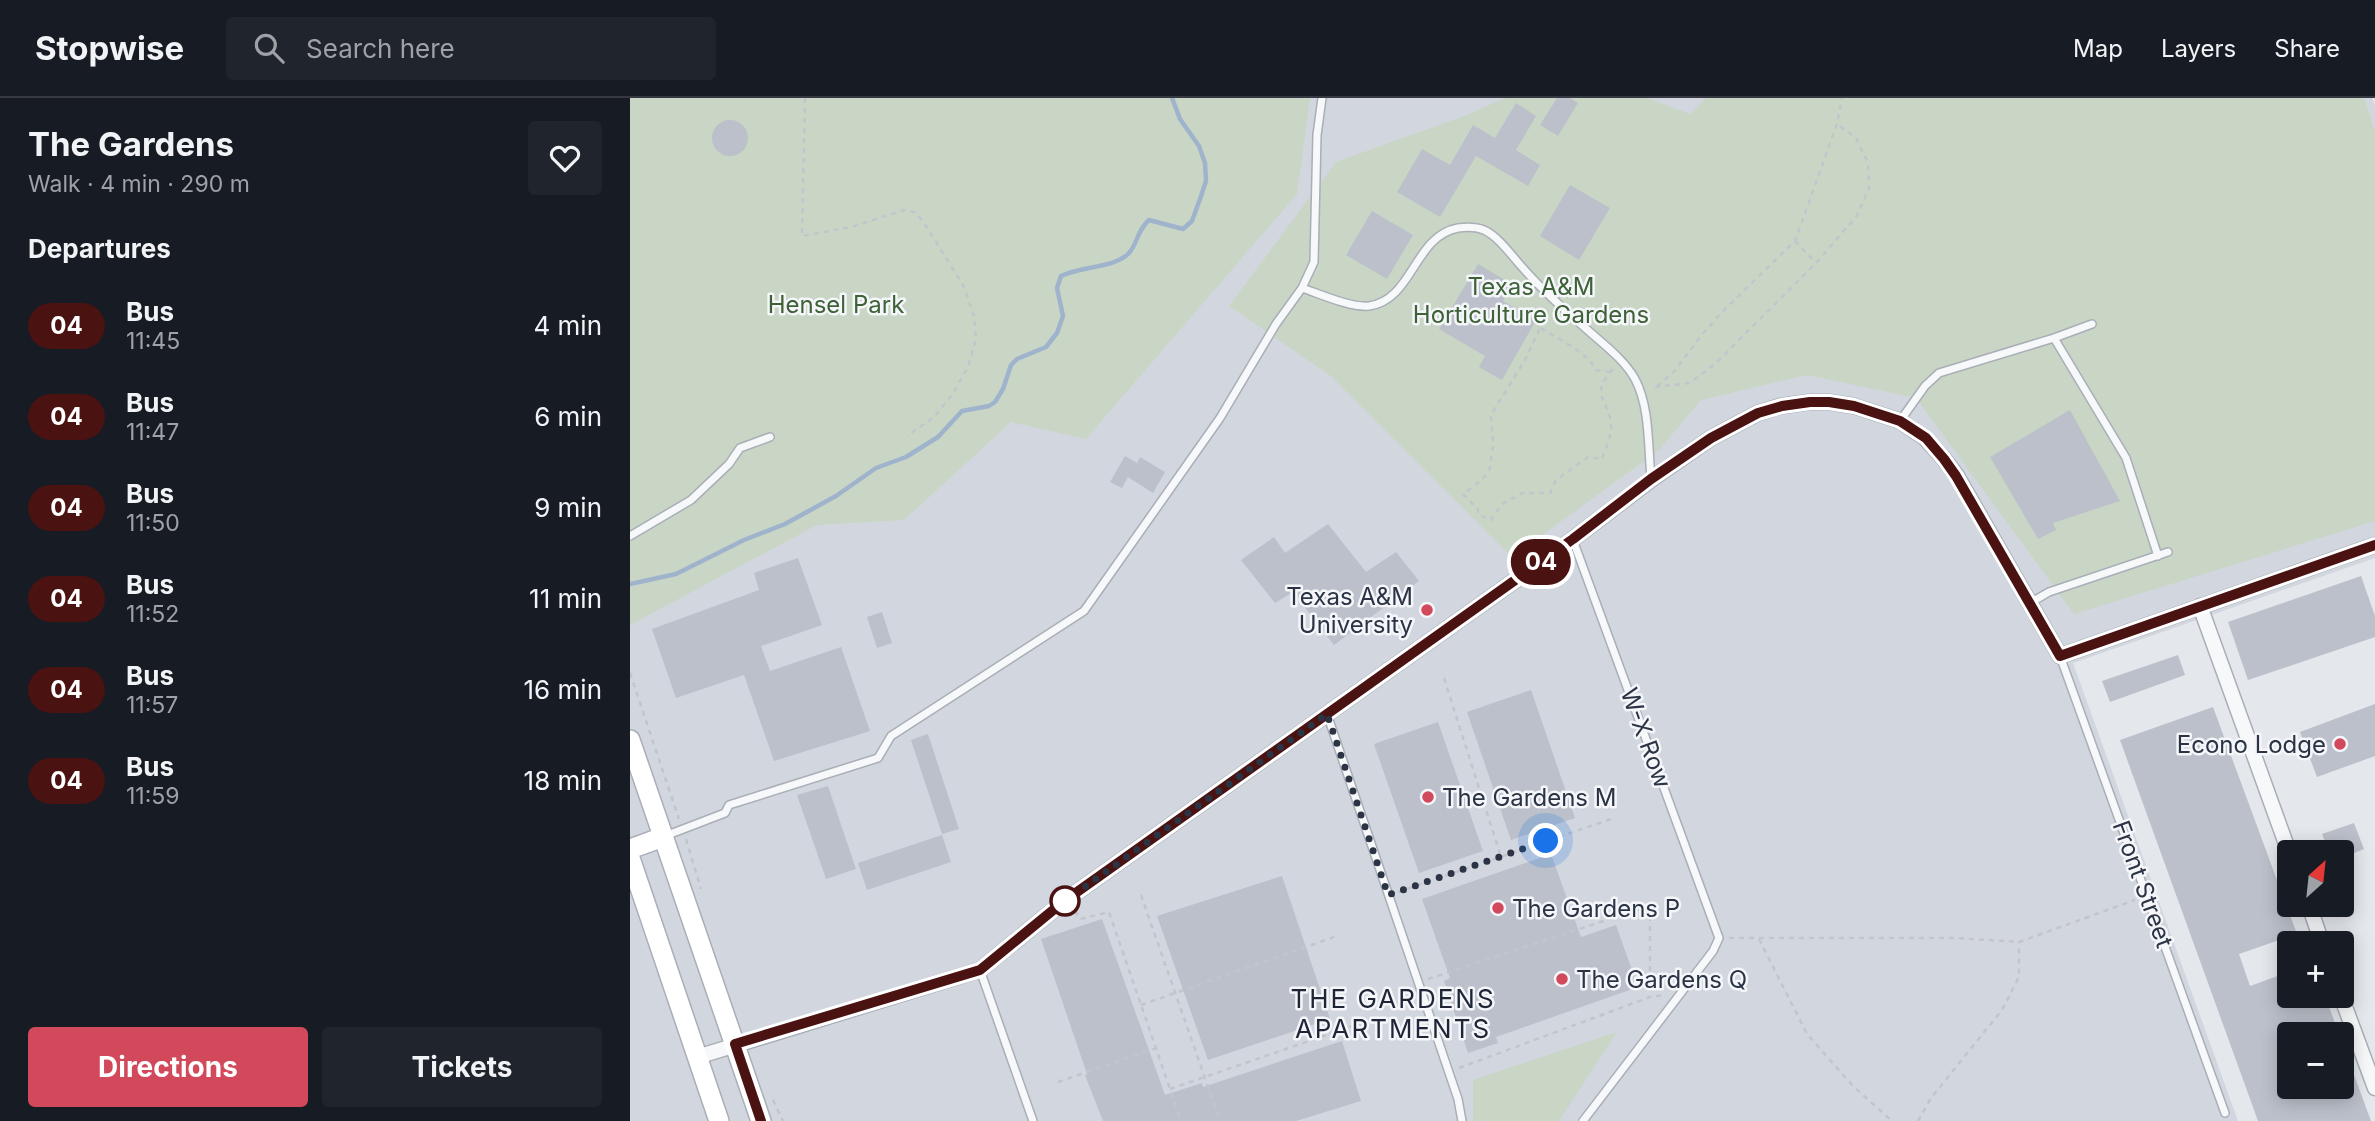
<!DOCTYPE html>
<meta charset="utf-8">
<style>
body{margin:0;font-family:Inter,sans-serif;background:#20242c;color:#f1f3f6;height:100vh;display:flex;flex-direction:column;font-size:26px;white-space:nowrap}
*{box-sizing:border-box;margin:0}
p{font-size:23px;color:#9ea1a6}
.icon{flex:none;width:38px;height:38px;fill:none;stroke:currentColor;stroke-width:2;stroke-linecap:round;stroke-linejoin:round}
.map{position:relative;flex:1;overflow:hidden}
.details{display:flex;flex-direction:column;background:#171b24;width:630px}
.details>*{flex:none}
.badge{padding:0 14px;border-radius:23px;font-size:24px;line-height:46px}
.needle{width:46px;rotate:27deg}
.buttons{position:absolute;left:1647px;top:742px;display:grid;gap:14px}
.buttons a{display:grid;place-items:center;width:77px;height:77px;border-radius:7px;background:#171b24;box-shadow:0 4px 18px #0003;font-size:35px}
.you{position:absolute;width:35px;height:35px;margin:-18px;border:5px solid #fff;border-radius:50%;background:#1a73e8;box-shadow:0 0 0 10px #1a73e833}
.map>.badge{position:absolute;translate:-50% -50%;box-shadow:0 0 0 4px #fff}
h2{padding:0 28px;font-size:26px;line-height:63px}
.round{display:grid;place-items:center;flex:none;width:74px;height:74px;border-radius:7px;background:#20242c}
.overview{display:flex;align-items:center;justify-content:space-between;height:119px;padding:0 28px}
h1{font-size:33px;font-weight:700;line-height:52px}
.button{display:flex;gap:14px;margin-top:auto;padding:14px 28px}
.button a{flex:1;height:80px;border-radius:7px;background:#d1495b;color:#fff;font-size:28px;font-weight:700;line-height:80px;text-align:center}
.button a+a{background:#20242c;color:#f1f3f6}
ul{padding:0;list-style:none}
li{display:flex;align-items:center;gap:21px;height:91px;padding:0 28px}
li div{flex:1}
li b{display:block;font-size:26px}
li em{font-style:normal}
li .badge{min-width:77px;font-weight:700;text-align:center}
header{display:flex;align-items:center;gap:42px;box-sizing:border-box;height:98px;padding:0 35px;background:#171b24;border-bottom:2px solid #363941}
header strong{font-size:33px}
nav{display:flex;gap:38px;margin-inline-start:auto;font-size:24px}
.search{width:490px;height:63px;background:#20242c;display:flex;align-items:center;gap:18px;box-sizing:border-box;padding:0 24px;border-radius:7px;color:#9ea1a6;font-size:26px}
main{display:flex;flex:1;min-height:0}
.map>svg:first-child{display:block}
.built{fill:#d2d6de}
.green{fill:#c9d6c5}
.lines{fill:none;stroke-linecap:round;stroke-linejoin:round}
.stream{stroke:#9fb4cc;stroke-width:4.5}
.building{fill:#bbc0ca}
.lane-casing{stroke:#a9aeb7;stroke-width:10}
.street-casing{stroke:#a9aeb7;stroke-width:17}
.secondary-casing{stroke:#a9aeb7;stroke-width:22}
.path{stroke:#c2c5cb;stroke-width:2.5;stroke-dasharray:5 5;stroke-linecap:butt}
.lane{stroke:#f7f8fa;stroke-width:7}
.street{stroke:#f7f8fa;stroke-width:14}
.secondary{stroke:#fff;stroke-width:19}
.line-casing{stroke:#fff;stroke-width:16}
.line{stroke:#4b1212;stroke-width:10}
.walk{stroke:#2b3445;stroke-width:7;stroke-dasharray:0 12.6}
.poi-dot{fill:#d1495b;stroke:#f4f6f9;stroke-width:2.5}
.stop-dot{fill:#fff;stroke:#4b1212;stroke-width:3.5}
.labels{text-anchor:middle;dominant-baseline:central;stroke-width:5;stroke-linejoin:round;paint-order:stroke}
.park-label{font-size:24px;fill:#3f6138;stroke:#f4f6f9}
.poi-label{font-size:24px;fill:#2b3445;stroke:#f4f6f9;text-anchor:start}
.street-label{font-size:24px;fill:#2b3445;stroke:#f4f6f9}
.neighbourhood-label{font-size:26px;letter-spacing:2px;fill:#1d2536;stroke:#f4f6f9}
</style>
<header>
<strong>Stopwise</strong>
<div class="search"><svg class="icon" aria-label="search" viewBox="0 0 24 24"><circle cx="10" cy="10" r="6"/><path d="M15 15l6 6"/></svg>Search here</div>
<nav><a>Map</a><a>Layers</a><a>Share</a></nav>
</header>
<main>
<section class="details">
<div class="overview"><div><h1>The Gardens</h1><p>Walk · 4 min · 290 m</p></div><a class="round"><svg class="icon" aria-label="heart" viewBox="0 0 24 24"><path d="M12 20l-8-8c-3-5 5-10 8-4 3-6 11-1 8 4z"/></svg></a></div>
<h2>Departures</h2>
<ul>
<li><span class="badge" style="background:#4b1212;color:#fff">04</span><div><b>Bus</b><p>11:45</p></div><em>4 min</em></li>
<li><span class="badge" style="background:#4b1212;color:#fff">04</span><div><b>Bus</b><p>11:47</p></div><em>6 min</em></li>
<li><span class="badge" style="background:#4b1212;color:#fff">04</span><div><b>Bus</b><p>11:50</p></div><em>9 min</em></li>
<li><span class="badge" style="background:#4b1212;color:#fff">04</span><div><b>Bus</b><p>11:52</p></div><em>11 min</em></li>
<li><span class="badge" style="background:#4b1212;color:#fff">04</span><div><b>Bus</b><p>11:57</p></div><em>16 min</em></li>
<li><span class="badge" style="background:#4b1212;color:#fff">04</span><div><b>Bus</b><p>11:59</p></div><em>18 min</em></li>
</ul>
<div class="button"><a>Directions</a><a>Tickets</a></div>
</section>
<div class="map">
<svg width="1745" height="1023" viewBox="0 0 1745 1023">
<rect width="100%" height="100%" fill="#e4e7ec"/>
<path class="built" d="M0 0H1742L1745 8V460L1443 565 1608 1023H0Z"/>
<path class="green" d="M0 0H680L667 96 456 341 381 324 274 422 187 427 0 527Z
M875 0H1017L1060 16 1076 0H1734L1745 33V423L1444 516 1286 300 1177 277 1071 302 1029 352 882 459 701 278 599 208 706 64 837 17Z
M987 934 929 1023H843V982Z"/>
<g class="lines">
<path class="stream" d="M0 486 46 476 114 442 155 426 206 398 246 370 276 359 308 339 332 313 359 308 365 304 373 291 381 267 387 261 416 249 427 235 433 218 427 190 431 178C452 168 485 170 499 155 508 145 506 134 519 122L553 131 562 123 570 101 576 83 575 65 569 48 550 21 542 0"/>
</g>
<path class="building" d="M927 0H940L948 5 928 38 910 27Z
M886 5 906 18 886 52 910 67 898 88 846 58 810 119 767 94 792 51 820 67 843 27 865 40Z
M82 40a18 18 0 1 1 36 0a18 18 0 1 1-36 0Z
M940 87 980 110 949 162 910 138Z
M742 113 783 137 757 181 716 157Z
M848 166 882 186 873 203 906 222 872 282 849 269 855 258 809 231Z
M1440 312 1490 403 1423 425 1426 432 1408 441 1360 359Z
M495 358 507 365 510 359 535 374 523 395 498 379 492 390 480 384Z
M698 426 736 474 766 454 789 483 704 547 663 494 645 505 611 462 644 439 655 455Z
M168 460 192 527 131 548 140 573 211 549 240 633 144 663 114 577 46 600 22 531 129 492 124 475Z
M1731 478 1745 518V539L1618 582 1598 524Z
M252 514 262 545 247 550 237 519Z
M1548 557 1555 577 1480 604 1472 583Z
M901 592 945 720 881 742 837 614Z
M1745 606V658L1687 679 1670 634Z
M1583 609 1667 836 1609 856 1620 888 1659 874V898H1695L1709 936H1659V989H1712L1713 947 1741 1023H1628L1490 642Z
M808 624 853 753 789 775 744 646Z
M298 636 329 731 312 736 281 642Z
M198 688 226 771 196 781 167 697Z
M1724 725 1734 751 1712 760V754H1699L1692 736Z
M312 737 321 764 237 792 228 765Z
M921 756 951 839 986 827 1008 889 866 939 868 945 838 955 814 883 820 880 792 801Z
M652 778 700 921 578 962 527 818Z
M472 821 535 997 572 985 573 989 712 943 731 1003 666 1023H473L455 977 457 976 411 841Z"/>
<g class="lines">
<defs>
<path id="lane" d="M672 190C690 196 721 210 739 208 783 202 784 138 828 130 836 129 846 129 854 132 869 139 881 157 892 169 913 193 937 214 961 235 977 249 995 263 1005 281 1020 309 1018 349 1021 380
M1424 240 1496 360 1528 458
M1270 323 1295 288 1309 275 1424 240 1462 226
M0 438 61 402 99 366 110 350 140 339
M943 442 1089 840 1083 853 953 1023
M1400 505 1419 494 1538 454
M1430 558 1595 1015
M697 616 828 1001 832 1023
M35 738 95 715 99 707 248 660 261 638 454 513 590 320 646 226 672 190 684 164 687 37 692 0
M350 872 403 1023"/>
<path id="street" d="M1570 508 1659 754
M1679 807 1692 845
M1711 898 1745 990
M67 959 350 872 433 804 943 441 1022 381 1081 340 1128 315 1151 308 1180 304H1199L1224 308 1270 323 1295 340 1314 361 1327 378 1430 558 1745 447"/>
<path id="secondary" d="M0 642 131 1023
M0 751 33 739
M0 760 89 1023"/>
</defs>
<use href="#lane" class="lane-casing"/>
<use href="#street" class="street-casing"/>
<use href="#secondary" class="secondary-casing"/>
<path class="path" d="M175 0 172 138 221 129 274 112 284 114 293 123 333 187 344 218 346 241 338 269 322 297 304 319 277 338
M1165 143 1185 164
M918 213 895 262 861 317 863 347 860 370 852 382 833 396 848 411V416L861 422 872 406 892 395H920L926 382 958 359 972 361C975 351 982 338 981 328 980 301 958 299 983 271
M911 230C926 240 961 256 965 272L980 274
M1027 288 1043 275 1070 239 1092 214 1165 143 1207 26 1212 0
M1025 289 1060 285 1085 266 1186 165 1226 119 1239 91 1238 65 1226 40 1207 26
M0 575 49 721
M814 580 871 759
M56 741 71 791
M768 794 984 720
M511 797 590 1023
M445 813 450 821 479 814 551 1023
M1020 818V899
M1099 840H1325L1389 844 1505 802
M1129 841 1177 936 1224 989 1262 1023
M798 881 1016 809
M511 907 707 838
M829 970 1020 899 1034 897
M428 984 526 950
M540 991 734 924
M143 1002 153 1023
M1288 1023 1301 1000 1372 912 1389 879V844"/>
<use href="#lane" class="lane"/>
<use href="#street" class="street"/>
<use href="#secondary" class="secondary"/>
</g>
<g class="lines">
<defs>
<path id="line" d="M131 1023 105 946 350 872 433 804 943 441 1021 381 1081 340 1128 315 1152 308 1180 304H1199L1224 308 1270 323 1296 340 1314 361 1326 378 1430 558 1745 447"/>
</defs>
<use href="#line" class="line-casing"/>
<use href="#line" class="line"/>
<path class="walk" d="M435 803 697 616 758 797 916 743"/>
</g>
<g class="poi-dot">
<circle cx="797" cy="512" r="7"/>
<circle cx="1710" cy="646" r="7"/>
<circle cx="798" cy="699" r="7"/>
<circle cx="868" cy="810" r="7"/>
<circle cx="932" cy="881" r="7"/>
</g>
<circle class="stop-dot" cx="435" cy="803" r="14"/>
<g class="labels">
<g class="park-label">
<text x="901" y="188">Texas A&amp;M<tspan x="901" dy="28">Horticulture Gardens</tspan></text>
<text x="206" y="206">Hensel Park</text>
</g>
<g class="poi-label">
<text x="783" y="498" text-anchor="end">Texas A&amp;M<tspan x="783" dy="28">University</tspan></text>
<text x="1696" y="646" text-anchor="end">Econo Lodge</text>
<text x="812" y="699">The Gardens M</text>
<text x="882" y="810">The Gardens P</text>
<text x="946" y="881">The Gardens Q</text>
</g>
<g class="street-label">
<text transform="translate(1016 640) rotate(70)">W-X Row</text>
<text transform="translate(1513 786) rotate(70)">Front Street</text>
</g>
<g class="neighbourhood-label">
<text x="763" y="900">THE GARDENS<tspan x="763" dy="30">APARTMENTS</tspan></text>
</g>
</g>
</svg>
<div class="buttons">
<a><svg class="needle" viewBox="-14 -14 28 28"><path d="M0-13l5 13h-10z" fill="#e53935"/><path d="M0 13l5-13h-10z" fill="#9ea1a6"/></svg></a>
<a>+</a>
<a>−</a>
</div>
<div class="you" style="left:916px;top:743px"></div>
<b class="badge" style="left:911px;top:464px;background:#4b1212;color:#fff">04</b>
</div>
</main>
